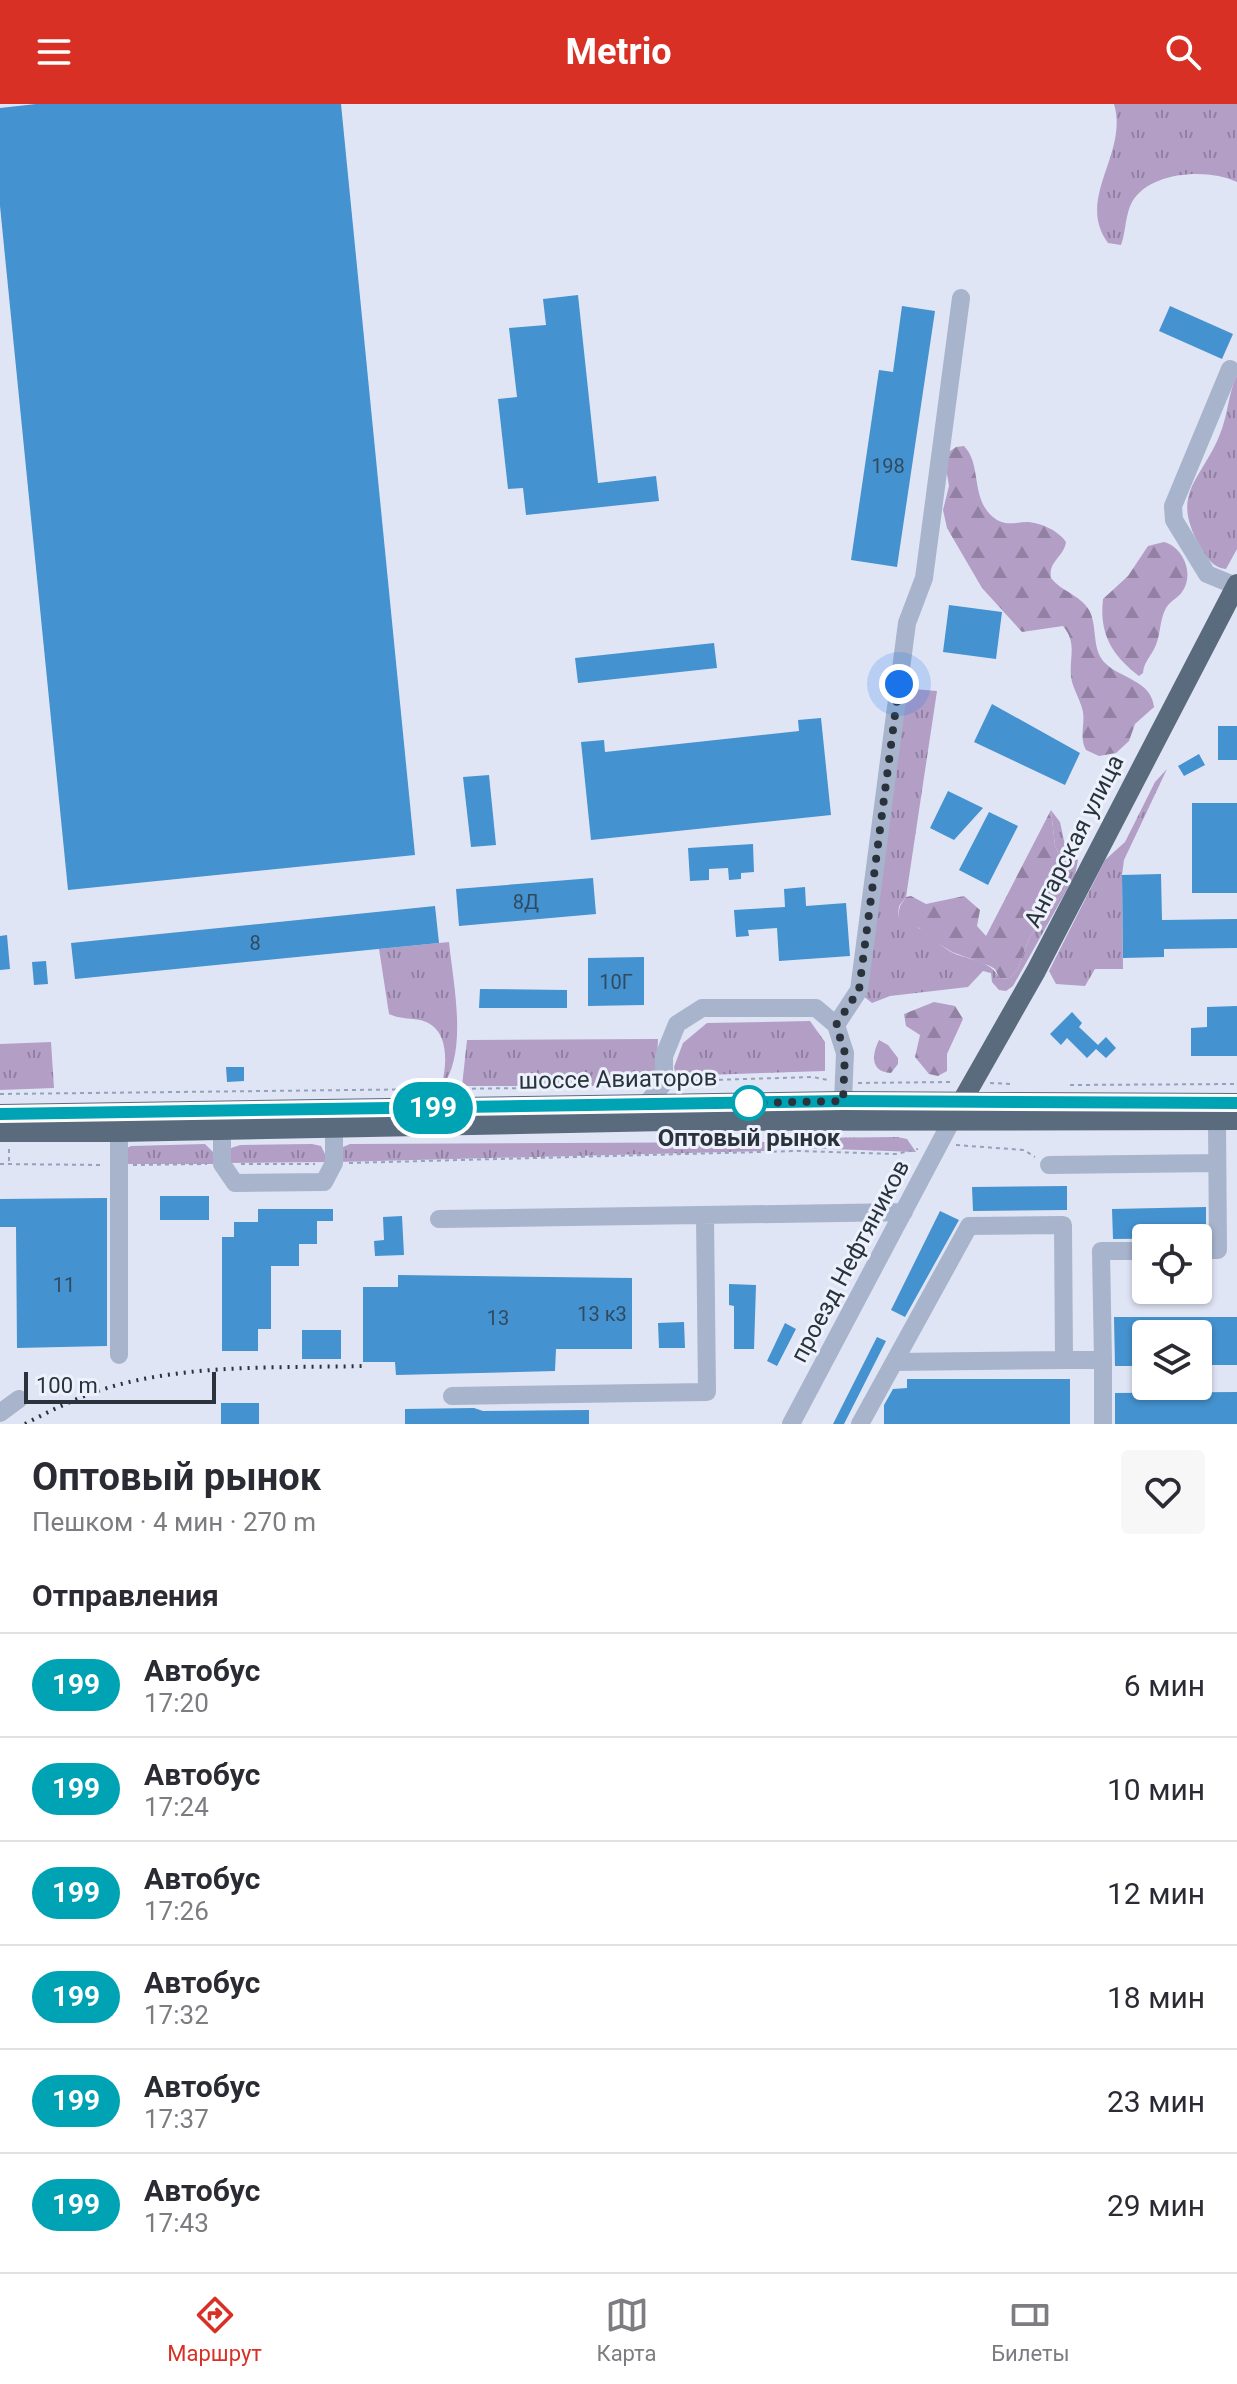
<!DOCTYPE html>
<html lang="ru">
<meta charset="utf-8">
<style>
body{margin:0;font-family:Roboto,sans-serif;background:#f7f7f7;color:#2b2b33;height:100vh;display:flex;flex-direction:column;font-size:30px;white-space:nowrap}
*{box-sizing:border-box;margin:0}
p{font-size:26px;color:#7c7c81}
.icon{flex:none;width:44px;height:44px;fill:none;stroke:currentColor;stroke-width:2;stroke-linecap:round;stroke-linejoin:round}
.map{position:relative;height:1320px;overflow:hidden}
.side{display:flex;flex-direction:column;background:#fff;flex:1}
.side>*{flex:none}
.badge{padding:0 16px;border-radius:26px;font-size:28px;line-height:52px}
.tools{position:absolute;left:1132px;top:1120px;display:grid;gap:16px}
.tools a{display:grid;place-items:center;width:80px;height:80px;border-radius:8px;background:#fff;box-shadow:0 2px 6px #0004;font-size:40px}
.scale{position:absolute;left:24px;bottom:20px;width:192px;box-sizing:border-box;padding-left:8px;border:4px solid #2a333c;border-top:0;font-size:22px;line-height:28px;white-space:nowrap;color:#2a333c;-webkit-text-stroke:6px #edf1fc;paint-order:stroke}
.you{position:absolute;width:40px;height:40px;margin:-20px;border:6px solid #fff;border-radius:50%;background:#1a73e8;box-shadow:0 0 0 12px #1a73e833}
.map>.badge{position:absolute;translate:-50% -50%;box-shadow:0 0 0 4px #fff}
h2{padding:0 32px;font-size:30px;line-height:72px}
.round{display:grid;place-items:center;flex:none;width:84px;height:84px;border-radius:8px;background:#f7f7f7}
.headline{display:flex;align-items:center;justify-content:space-between;height:136px;padding:0 32px}
h1{font-size:38px;font-weight:700;line-height:60px}
ul{padding:0;list-style:none}
li{display:flex;align-items:center;gap:24px;height:104px;padding:0 32px;border-top:2px solid #e1e1e2}
li div{flex:1}
li b{display:block;font-size:30px}
li em{font-style:normal}
li .badge{min-width:88px;font-weight:700;text-align:center}
header{display:flex;justify-content:space-between;align-items:center;height:104px;padding:0 32px;background:#d93025;color:#fff;font-size:36px;font-weight:700}
.tab-bar{display:flex;justify-content:space-around;align-items:center;height:112px;border-top:2px solid #e1e1e2;background:#fff;font-size:22px;color:#7c7c81}
.tab-bar a{display:grid;justify-items:center;gap:4px}
.tab-bar .on{color:#d93025}
.map>svg:first-child{display:block}
.grass{fill:url(#grass-tufts)}
.forest{fill:url(#forest-firs)}
.building{fill:#4492cf}
.lines{fill:none;stroke-linecap:round;stroke-linejoin:round}
.path{stroke:#94a2bb;stroke-width:2;stroke-dasharray:4 4;stroke-linecap:butt}
.minor{stroke:#a7b4cc;stroke-width:18}
.major{stroke:#5a6b7e;stroke-width:20}
.rail{stroke:#2a333c;stroke-width:4;stroke-dasharray:2 6;stroke-linecap:butt}
.line-casing{stroke:#fff;stroke-width:18}
.line{stroke:#00a3b4;stroke-width:12}
.walk{stroke:#2a333c;stroke-width:8;stroke-dasharray:0 14.4}
.stop-dot{fill:#fff;stroke:#00a3b4;stroke-width:4}
.labels{text-anchor:middle;dominant-baseline:central;stroke-width:6;stroke-linejoin:round;paint-order:stroke}
.number-label{font-size:20px;fill:#304b61}
.street-label{font-size:24px;fill:#2a333c;stroke:#edf1fc}
.stop-label{font-size:24px;font-weight:bold;fill:#2a333c;stroke:#edf1fc}
</style>
<header><svg class="icon" aria-label="menu" viewBox="0 0 24 24"><path d="M4 6h16M4 12h16M4 18h16"/></svg>Metrio<svg class="icon" aria-label="search" viewBox="0 0 24 24"><circle cx="10" cy="10" r="6"/><path d="M15 15l6 6"/></svg></header>
<div class="map">
<svg width="1237" height="1320" viewBox="0 0 1237 1320">
<defs>
<pattern id="grass-tufts" width="24" height="20" patternUnits="userSpaceOnUse" patternTransform="scale(2)"><rect width="24" height="20" fill="#b39ec6"/><path d="M3 7l-1-3M5 7V3M7 7l1-3M15 17l-1-3M17 17v-4M19 17l1-3" fill="none" stroke="#9281a2"/></pattern>
<pattern id="forest-firs" width="22" height="20" patternUnits="userSpaceOnUse" patternTransform="scale(2)"><rect width="22" height="20" fill="#b39ec6"/><path d="M5 1l3.5 6h-7zM16 11l3.5 6h-7z" fill="#9281a2"/></pattern>
</defs>
<rect width="100%" height="100%" fill="#e0e5f5"/>
<path class="grass" d="M1114 0H1237V78C1208 64 1150 67 1132 98 1125 111 1126 128 1121 141L1108 139C1075 94 1129 50 1114 0Z
M1237 271V445L1226 465C1213 464 1206 453 1200 442 1169 389 1202 376 1220 330 1228 311 1228 290 1237 271Z
M913 585 937 587 906 793 899 802 898 812C905 821 911 819 920 825 930 831 940 841 951 848 969 857 990 855 1000 875L1010 874 1018 865 1029 834 1064 787 1069 771 1055 742 1051 706 1060 718 1066 746 1078 756 1075 771 1013 882 1006 887 999 886 992 878 991 869 983 867 968 883 890 892 872 899 862 891 904 590Z
M1167 665 1124 756 1122 771 1123 865H1095L1085 882 1056 880 1049 867 1105 756 1125 738 1155 678Z
M449 838C453 879 469 950 441 984 447 962 451 923 420 916 409 914 400 915 389 910L379 845Z
M810 917 825 938V967L676 972 674 963 683 939 707 919Z
M658 935 656 978 633 982H462L467 936Z
M51 938 54 984 0 986V940Z
M897 1033 907 1035 916 1048 804 1044V1034Z
M767 1038 766 1047 338 1058 343 1043 350 1040Z
M205 1040 216 1051 217 1060H124L125 1045 131 1042Z
M312 1040 321 1042 329 1058 226 1059 231 1044 240 1041Z"/>
<path class="forest" d="M964 342C983 361 969 398 997 416 1007 422 1017 418 1028 418 1041 419 1059 427 1066 438 1064 453 1048 457 1051 474 1061 487 1080 491 1089 506 1098 522 1091 545 1105 559 1121 575 1151 576 1154 603L1135 620 1129 637 1116 649 1099 652 1086 646C1079 633 1085 622 1083 608 1081 598 1075 588 1072 578 1067 557 1079 541 1063 522L1022 528 982 484 947 424 943 406 949 382 946 364 949 348 956 343Z
M1164 438C1183 443 1195 470 1182 488 1177 495 1169 497 1165 506 1159 518 1161 534 1153 547 1148 556 1144 559 1143 569L1139 572C1112 551 1099 530 1103 495L1128 472 1148 442Z
M1051 706 1055 742 1069 771 1064 787 1029 834 1018 865 1010 874 1000 875 995 865 990 862 952 848 927 832 919 824 903 819 898 812 900 802 906 793 911 792 926 800 964 792 980 806 977 822 986 832Z
M934 898 955 902 963 915 947 950V967L938 972 929 970 915 953 920 931 906 922 904 910Z
M879 936 888 941 898 954V960L891 969C871 968 871 952 879 936Z"/>
<path class="building" d="M36 0H341L415 751 68 786 0 102V4Z
M578 191 598 379 656 372 659 397 526 411 523 384 508 385 498 295 517 293 509 224 546 221 543 195Z
M902 202 935 207 897 463 851 456 879 266 893 268Z
M1170 202 1233 230 1222 255 1159 227Z
M949 501 1002 508 996 555 943 548Z
M714 539 717 564 578 579 575 554Z
M992 600 1080 649 1065 681 974 638Z
M821 614 831 711 591 736 581 638 604 636 605 648 799 627 798 616Z
M1218 622H1237V656H1218Z
M1199 650 1205 661 1184 672 1178 662Z
M489 671 496 741 471 743 463 673Z
M948 687 983 704 954 736 930 724Z
M1192 699H1237V789H1192Z
M989 708 1018 722 988 781 959 766Z
M753 740 754 768 741 769V775L729 776 728 764 709 765V776L690 777 688 744Z
M1161 770 1162 816 1237 815V844L1164 845V853L1123 854 1122 771Z
M593 774 596 810 459 822 456 785Z
M805 783 806 802 846 799 850 852 779 857 777 824 748 826 749 832 736 833 734 806 785 803 784 785Z
M435 802 439 839 75 875 71 839Z
M7 831 10 865 0 866V832Z
M644 853V901L588 902V854Z
M46 857 48 880 34 881 32 858Z
M480 885 567 886V904H479Z
M1237 902V952H1191V924L1207 923V903Z
M1072 908 1082 919 1079 923 1098 941 1106 933 1116 944 1106 954 1096 945 1087 954 1067 934 1061 941 1050 930Z
M226 963H244V977L227 978Z
M1067 1082V1106L973 1107 972 1083Z
M160 1092H209V1116H160Z
M107 1094V1242L17 1244 16 1123H0V1095Z
M1206 1103V1134L1113 1135 1112 1105Z
M258 1105H333V1117H317V1140H299V1162H271V1225H258V1247H222V1133H234V1118H258Z
M940 1107 959 1116 905 1213 891 1206Z
M402 1112 404 1151 375 1152 374 1137 384 1136 383 1113Z
M398 1171 632 1174V1245H556L555 1267 396 1271 395 1258H363V1183H398Z
M729 1180 756 1181 754 1245H734V1202L729 1201Z
M1114 1213H1237V1261H1198V1230H1146V1262H1115Z
M684 1218 685 1244H659L658 1219Z
M785 1219 796 1225 777 1262 767 1257Z
M302 1226H341V1255H302Z
M877 1233 886 1237 844 1320H833Z
M907 1275H1070V1320H884V1301L893 1285 907 1284Z
M1237 1288V1320H1115V1289Z
M221 1299H259V1320H221Z
M474 1304 483 1307 589 1306V1320H405V1305Z"/>
<g class="lines">
<path class="path" d="M679 977 813 973 828 976
M858 979 952 978
M990 979 1012 980
M1070 981 1237 980
M0 990 529 984
M796 1032 797 1046
M956 1041 1024 1046 1035 1053
M9 1045V1059
M349 1059 797 1047 896 1050 918 1045
M0 1060 103 1061
M241 1060H315
M133 1061 207 1060"/>
<path class="minor" d="M1230 265 1173 402 1174 416 1207 470 1236 482
M836 921 859 886 907 519 924 474 961 194
M646 1000 664 979V952L677 920 702 904H816L836 921 845 949 843 997
M222 1026V1060L235 1079 324 1078 334 1059V1024
M119 1028V1251
M1049 1061 1217 1059
M439 1115 904 1108
M1198 1146H1218L1217 1016
M1103 1256 1101 1147H1146
M894 1258 1064 1256
M452 1292 707 1288 705 1111
M0 1309 19 1295
M791 1320 952 1016
M860 1320 969 1122 1063 1121 1064 1256H1103V1320"/>
<path class="major" d="M957 1006 1036 867 1237 480
M0 1010 843 997 1237 999
M0 1028H119L666 1017 1237 1016"/>
<path class="rail" d="M25 1320C55 1304 87 1289 121 1280 200 1260 284 1264 365 1262"/>
</g>
<g class="lines">
<defs>
<path id="line" d="M0 1010 843 997 1237 999"/>
</defs>
<use href="#line" class="line-casing"/>
<use href="#line" class="line"/>
<path class="walk" d="M749 999 843 997 845 949 836 921 859 886 899 580"/>
</g>
<circle class="stop-dot" cx="749" cy="999" r="16"/>
<g class="labels">
<g class="number-label">
<text x="888" y="362">198</text>
<text x="526" y="798">8Д</text>
<text x="255" y="839">8</text>
<text x="616" y="878">10Г</text>
<text x="64" y="1181">11</text>
<text x="602" y="1210">13 к3</text>
<text x="498" y="1214">13</text>
</g>
<g class="street-label">
<text transform="translate(1074 737) rotate(-63)">Ангарская улица</text>
<text transform="translate(618 975) rotate(-1)">шоссе Авиаторов</text>
<text transform="translate(850 1157) rotate(-62)">проезд Нефтяников</text>
</g>
<g class="stop-label">
<text x="749" y="1034">Оптовый рынок</text>
</g>
</g>
</svg>
<div class="tools">
<a><svg class="icon" aria-label="locate" viewBox="0 0 24 24"><circle cx="12" cy="12" r="6"/><path d="M12 2v4M12 18v4M2 12h4M18 12h4"/></svg></a>
<a><svg class="icon" aria-label="layers" viewBox="0 0 24 24"><path d="M12 4l9 5-9 5-9-5zM3 14l9 5 9-5"/></svg></a>
</div>
<div class="scale">100 m</div>
<div class="you" style="left:899px;top:580px"></div>
<b class="badge" style="left:433px;top:1004px;background:#00a3b4;color:#fff">199</b>
</div>
<section class="side">
<div class="headline"><div><h1>Оптовый рынок</h1><p>Пешком · 4 мин · 270 m</p></div><a class="round"><svg class="icon" aria-label="heart" viewBox="0 0 24 24"><path d="M12 20l-8-8c-3-5 5-10 8-4 3-6 11-1 8 4z"/></svg></a></div>
<h2>Отправления</h2>
<ul>
<li><span class="badge" style="background:#00a3b4;color:#fff">199</span><div><b>Автобус</b><p>17:20</p></div><em>6 мин</em></li>
<li><span class="badge" style="background:#00a3b4;color:#fff">199</span><div><b>Автобус</b><p>17:24</p></div><em>10 мин</em></li>
<li><span class="badge" style="background:#00a3b4;color:#fff">199</span><div><b>Автобус</b><p>17:26</p></div><em>12 мин</em></li>
<li><span class="badge" style="background:#00a3b4;color:#fff">199</span><div><b>Автобус</b><p>17:32</p></div><em>18 мин</em></li>
<li><span class="badge" style="background:#00a3b4;color:#fff">199</span><div><b>Автобус</b><p>17:37</p></div><em>23 мин</em></li>
<li><span class="badge" style="background:#00a3b4;color:#fff">199</span><div><b>Автобус</b><p>17:43</p></div><em>29 мин</em></li>
</ul>
</section>
<nav class="tab-bar">
<a class="on"><svg class="icon" aria-label="directions" viewBox="0 0 24 24"><path d="M12 3l9 9-9 9-9-9zM9 14v-3h6M13 9l2 2-2 2"/></svg>Маршрут</a>
<a><svg class="icon" aria-label="map" viewBox="0 0 24 24"><path d="M3 6l6-2 6 2 6-2v14l-6 2-6-2-6 2zM9 4v14M15 6v14"/></svg>Карта</a>
<a><svg class="icon" aria-label="tickets" viewBox="0 0 24 24"><path d="M3 7h18v10H3zM15 7v10"/></svg>Билеты</a>
</nav>
